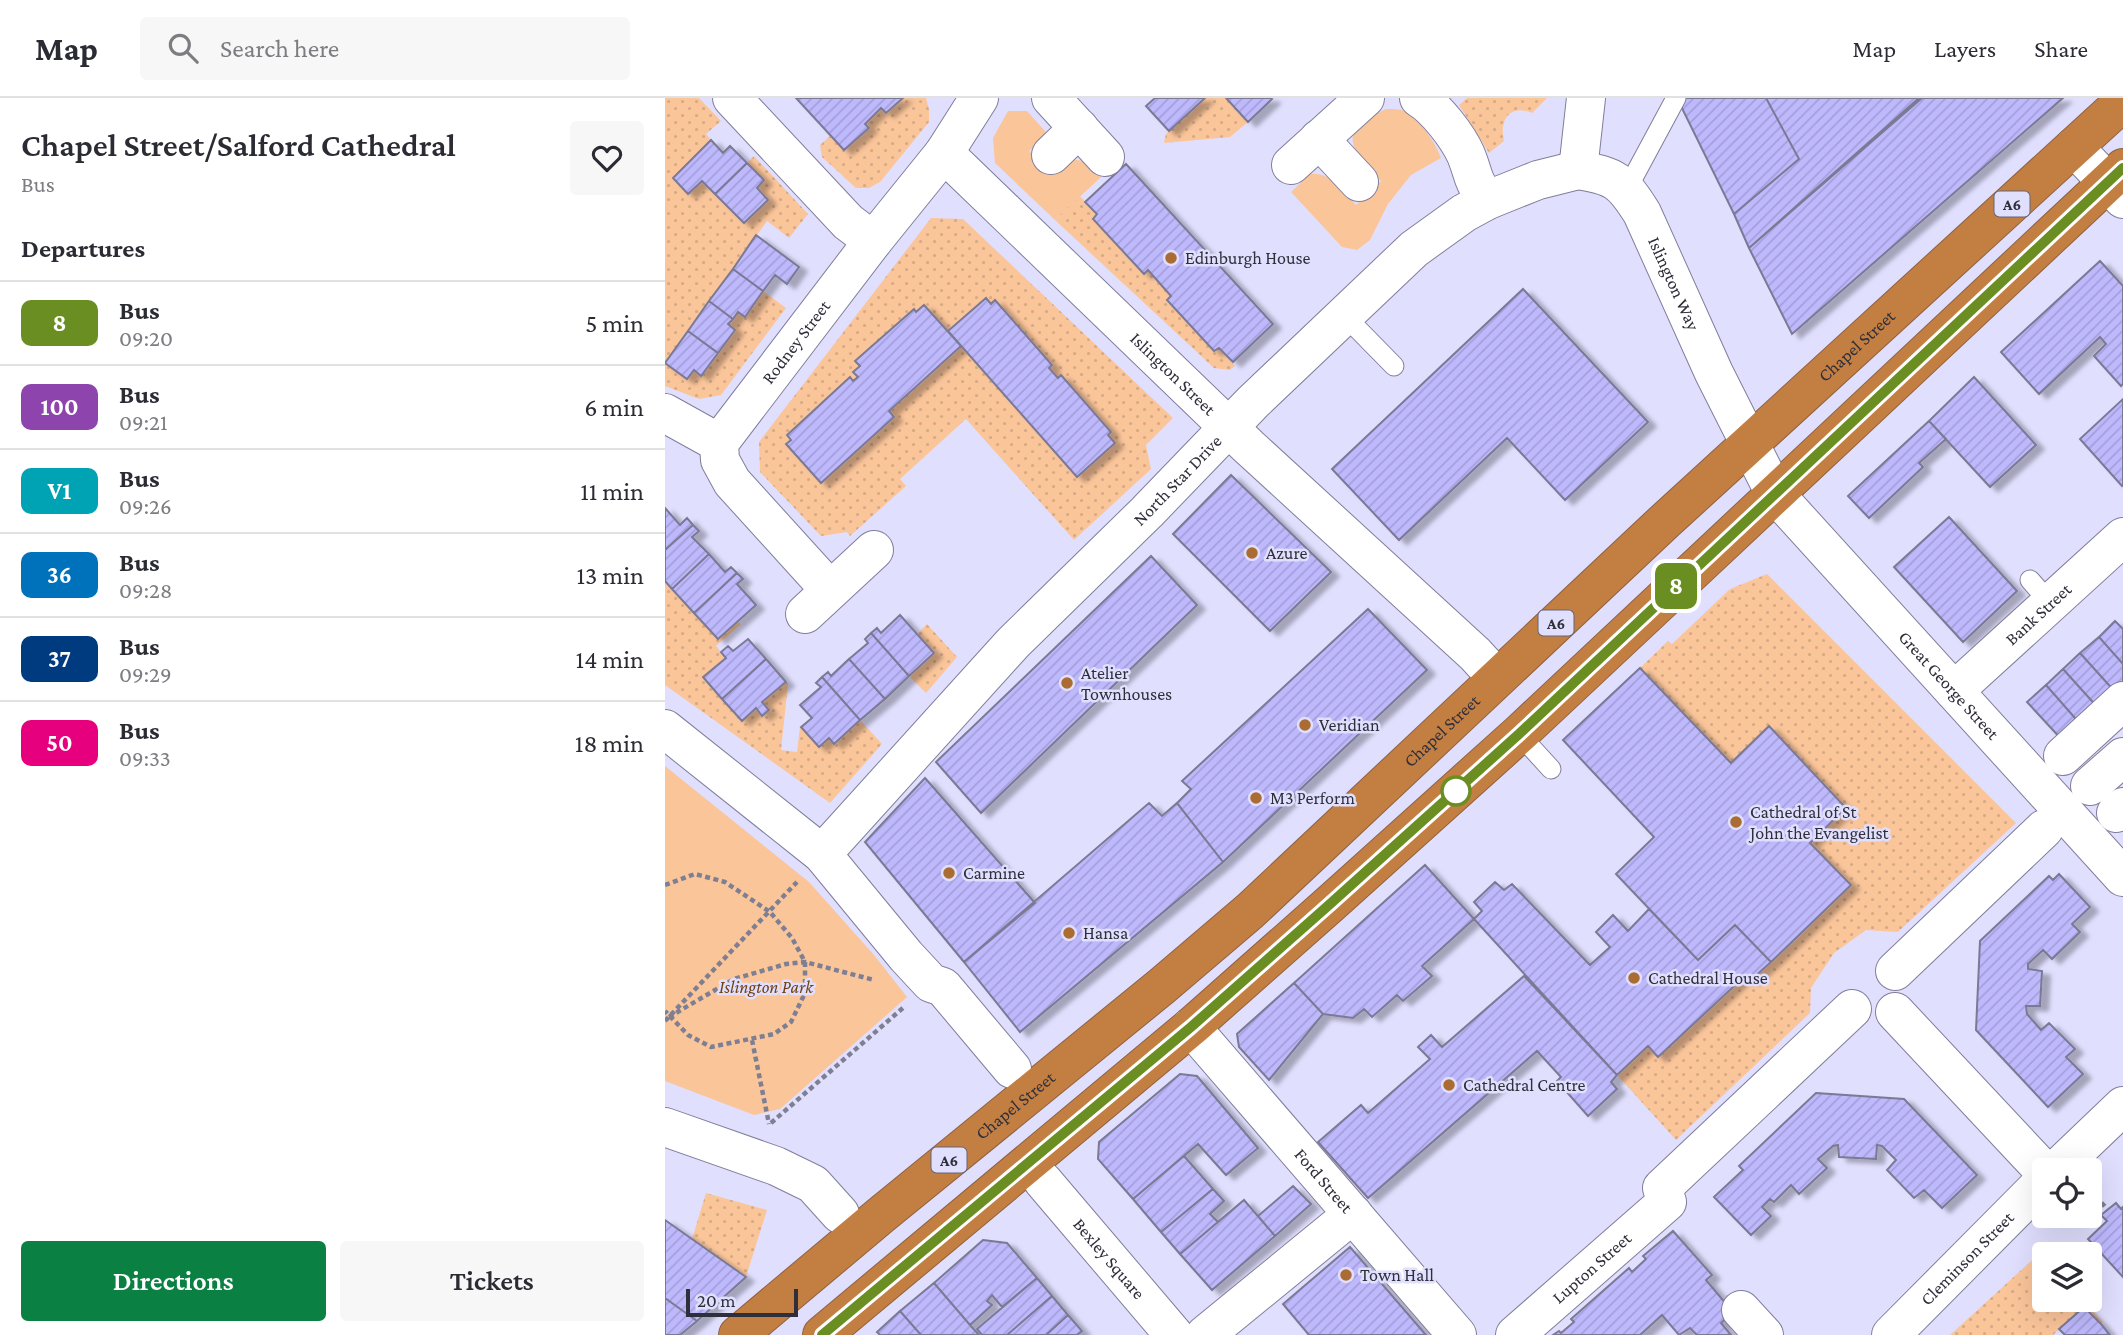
<!DOCTYPE html>
<style>
body{margin:0;font-family:"Crimson Pro",serif;background:#f7f7f7;color:#2b2b33;height:100vh;display:flex;flex-direction:column;font-size:26px;white-space:nowrap}
*{box-sizing:border-box;margin:0}
p{font-size:23px;color:#7c7c81}
.icon{flex:none;width:38px;height:38px;fill:none;stroke:currentColor;stroke-width:2;stroke-linecap:round;stroke-linejoin:round}
.map{position:relative;flex:1;overflow:hidden}
.drawer{display:flex;flex-direction:column;background:#fff;width:665px}
.drawer>*{flex:none}
.badge{padding:0 14px;border-radius:10px;font-size:24px;line-height:46px}
.fabs{position:absolute;left:1367px;top:1060px;display:grid;gap:14px}
.fabs a{display:grid;place-items:center;width:70px;height:70px;border-radius:7px;background:#fff;box-shadow:0 7px 28px #0002;font-size:35px}
.scale{position:absolute;left:21px;bottom:18px;width:112px;box-sizing:border-box;padding-left:7px;border:4px solid #2f2f3b;border-top:0;font-size:19px;line-height:24px;white-space:nowrap;color:#2f2f3b;-webkit-text-stroke:5px #e0dffe;paint-order:stroke}
.map>.badge{position:absolute;translate:-50% -50%;box-shadow:0 0 0 4px #fff}
h2{padding:0 21px;font-size:26px;line-height:63px}
.round{display:grid;place-items:center;flex:none;width:74px;height:74px;border-radius:7px;background:#f7f7f7}
.head{display:flex;align-items:center;justify-content:space-between;height:119px;padding:0 21px}
h1{font-size:33px;font-weight:600;line-height:52px}
.action{display:flex;gap:14px;margin-top:auto;padding:14px 21px}
.action a{flex:1;height:80px;border-radius:7px;background:#0b8043;color:#fff;font-size:28px;font-weight:600;line-height:80px;text-align:center}
.action a+a{background:#f7f7f7;color:#2b2b33}
ul{padding:0;list-style:none}
li{display:flex;align-items:center;gap:21px;height:84px;padding:0 21px;border-top:2px solid #e1e1e2}
li div{flex:1}
li b{display:block;font-size:26px}
li em{font-style:normal}
li .badge{min-width:77px;font-weight:700;text-align:center}
header{display:flex;align-items:center;gap:42px;box-sizing:border-box;height:98px;padding:0 35px;background:#fff;border-bottom:2px solid #e1e1e2}
header strong{font-size:33px}
nav{display:flex;gap:38px;margin-inline-start:auto;font-size:24px}
.search{width:490px;height:63px;background:#f7f7f7;display:flex;align-items:center;gap:18px;box-sizing:border-box;padding:0 24px;border-radius:7px;color:#7c7c81;font-size:26px}
main{display:flex;flex:1;min-height:0}
.map>svg:first-child{display:block}
.green{fill:#fbc59a}
.garden{fill:url(#garden-dots);fill-rule:evenodd}
.building{fill:url(#building-hatch);stroke:#7b7995;stroke-width:2;filter:url(#shadow)}
.lines{fill:none;stroke-linecap:round;stroke-linejoin:round}
.lane-casing{stroke:#807e9b;stroke-width:21}
.street-casing{stroke:#807e9b;stroke-width:40}
.highway-casing{stroke:#8f6240;stroke-width:40}
.path{stroke:#7f7f93;stroke-width:4.5;stroke-dasharray:5 3.5;stroke-linecap:butt}
.lane{stroke:#fff;stroke-width:19}
.street{stroke:#fff;stroke-width:38}
.highway{stroke:#c37e42;stroke-width:38}
.line-casing{stroke:#fff;stroke-width:16}
.line{stroke:#6b8e23;stroke-width:10}
.poi-dot{fill:#ab6c34;stroke:#e0dffe;stroke-width:2.5}
.stop-dot{fill:#fff;stroke:#6b8e23;stroke-width:3.5}
.labels{text-anchor:middle;dominant-baseline:central;stroke-width:5;stroke-linejoin:round;paint-order:stroke}
.shield{fill:#e0dffe;stroke:#646476;stroke-width:2}
.shield-label{font-size:16px;font-weight:bold;fill:#2f2f3b}
.poi-label{font-size:18px;fill:#2f2f3b;stroke:#e0dffe;text-anchor:start}
.street-label{font-size:18px;fill:#2f2f3b;stroke:#e0dffe}
.park-label{font-size:18px;font-style:italic;fill:#714011;stroke:#e0dffe}
</style>
<header>
<strong>Map</strong>
<div class="search"><svg class="icon" aria-label="search" viewBox="0 0 24 24"><circle cx="10" cy="10" r="6"/><path d="M15 15l6 6"/></svg>Search here</div>
<nav><a>Map</a><a>Layers</a><a>Share</a></nav>
</header>
<main>
<section class="drawer">
<div class="head"><div><h1>Chapel Street/Salford Cathedral</h1><p>Bus</p></div><a class="round"><svg class="icon" aria-label="heart" viewBox="0 0 24 24"><path d="M12 20l-8-8c-3-5 5-10 8-4 3-6 11-1 8 4z"/></svg></a></div>
<h2>Departures</h2>
<ul>
<li><span class="badge" style="background:#6b8e23;color:#fff">8</span><div><b>Bus</b><p>09:20</p></div><em>5 min</em></li>
<li><span class="badge" style="background:#8e44ad;color:#fff">100</span><div><b>Bus</b><p>09:21</p></div><em>6 min</em></li>
<li><span class="badge" style="background:#00a3b4;color:#fff">V1</span><div><b>Bus</b><p>09:26</p></div><em>11 min</em></li>
<li><span class="badge" style="background:#0072bc;color:#fff">36</span><div><b>Bus</b><p>09:28</p></div><em>13 min</em></li>
<li><span class="badge" style="background:#003b80;color:#fff">37</span><div><b>Bus</b><p>09:29</p></div><em>14 min</em></li>
<li><span class="badge" style="background:#e6007e;color:#fff">50</span><div><b>Bus</b><p>09:33</p></div><em>18 min</em></li>
</ul>
<div class="action"><a>Directions</a><a>Tickets</a></div>
</section>
<div class="map">
<svg width="1458" height="1237" viewBox="0 0 1458 1237">
<defs>
<pattern id="garden-dots" width="8" height="8" patternUnits="userSpaceOnUse" patternTransform="scale(1.75)"><rect width="8" height="8" fill="#fbc59a"/><path d="M2 2h.1M6 6h.1" fill="none" stroke="#d7aa86" stroke-width="1.8" stroke-linecap="round"/></pattern>
<pattern id="building-hatch" width="6" height="6" patternUnits="userSpaceOnUse" patternTransform="scale(1.75)"><rect width="6" height="6" fill="#beb9fd"/><path d="M-1 1l2-2M0 6l6-6M5 7l2-2" fill="none" stroke="#a49fda"/></pattern>
<filter id="shadow"><feDropShadow dx="8" dy="4.5" stdDeviation="2" flood-color="#0004"/></filter>
</defs>
<rect width="100%" height="100%" fill="#e0dffe"/>
<path class="green" d="M721 11C727 11 735 11 739 13 754 19 771 46 776 60L746 77 723 106 705 142 692 152 677 149 626 94 645 76C667 74 676 93 691 107L716 83C685 49 670 35 721 11Z
M343 13H362L380 33V38L364 53 387 75C409 56 416 58 436 79L390 122 330 65 328 40Z
M0 668 144 784 209 857 242 899 115 1011 89 1017 0 983Z"/>
<path class="garden" d="M0 0H34L56 23 41 36 46 42 8 80 23 96 37 83 79 125 103 102 92 90 99 82 82 65 89 58 143 116 124 140 102 123 0 265Z
M238 0H261L264 11V24L215 84 204 90H191L157 59 155 47 165 38 179 52 204 31 200 26 216 10 221 15Z
M540 0H561L583 24 565 39 499 45 501 36Z
M802 0H882L867 15C844 5 834 23 839 43L824 55 794 7Z
M415 98 432 116 428 121 478 175 483 172 506 198 502 202 549 253 554 250 570 268 565 272 549 270 390 122Z
M266 120 298 121 508 320 481 347 486 371 409 442 301 321 235 381 241 388 185 438 182 434 156 438 95 374 94 344ZM321 200 326 206 330 203 387 266 384 270 393 280 396 277 446 333 443 337 450 345 412 379 296 248 224 313 229 320 156 385 121 347 126 342 122 336 184 280 188 283 193 279 188 274 195 268 191 263 248 211 283 233Z
M98 193 121 210 56 297 34 301 0 288V265L22 281 29 272 36 277 70 233 63 226 73 214 80 218Z
M1102 476 1351 725 1233 834 1201 832 1169 855 1146 890 1145 915 1011 1042 952 977 983 948 993 959 1081 877 1087 882 1106 864 1145 745 1103 629 1066 665 975 570 1003 543 1007 546 1065 491Z
M0 483 53 541 73 524 76 526 51 548 61 560 38 579 91 610 97 617 104 611 97 604 121 584 123 586 116 652 132 654 135 629 154 649 164 640 169 645 195 622 217 646 165 705 0 587Z
M262 526 292 559 261 595 244 578 269 555 252 536Z
M41 1095 102 1112 81 1179 27 1141Z
M1375 1155 1379 1159V1202H1418L1438 1224 1436 1226 1419 1209 1388 1237H1285Z"/>
<path class="building" d="M131 0H238L221 15 216 10 200 26 204 30 179 52Z
M490 0H540L504 33 481 8Z
M561 0H606L607 1 583 24Z
M1012 0H1101L1134 61 1069 116Z
M1101 0H1254L1084 150 1069 116 1134 61Z
M1257 0H1398L1127 236 1084 150Z
M46 42 58 55 65 48 82 65 50 96 37 83 23 96 8 80Z
M82 65 99 82 92 90 103 102 79 125 50 96Z
M461 66 608 226 568 264 554 250 549 253 502 202 506 198 483 172 479 176 428 121 432 116 420 104Z
M91 137 134 169 122 186 110 177 98 193 68 171Z
M1435 163 1458 188V286L1456 288 1429 258 1441 246 1435 239 1374 296 1336 254Z
M68 171 98 193 80 219 73 214 68 221 44 203Z
M858 191 983 324 900 402 842 340 734 442 667 371Z
M321 200 326 206 330 202 387 267 384 270 393 280 396 277 446 334 443 337 450 345 412 379 283 233Z
M44 203 68 221 63 226 70 232 53 255 23 233Z
M259 207 296 248 224 313 229 319 156 385 121 346 126 342 122 337 185 279 188 283 193 279 188 274 195 268 190 263 249 211 251 214Z
M23 233 53 255 36 278 29 272 22 281 0 265Z
M1309 279 1371 347 1325 389 1264 323Z
M1458 301V387L1457 388 1415 341Z
M1264 323 1281 341 1254 365 1258 369 1204 420 1183 398Z
M566 377 666 474 605 533 508 436Z
M0 410 15 427 22 420 28 427 0 452Z
M1284 419 1352 493 1298 544 1229 469Z
M28 427 34 433 27 439 44 456 7 491 0 483V452Z
M44 456 60 474 66 469 72 475 29 515 7 491Z
M486 458 532 507 316 715 271 664Z
M72 475 78 481 72 486 91 507 53 541 29 515Z
M703 511 762 572 558 764 512 705 526 691 517 683Z
M235 517 269 555 244 578 206 535 212 530 216 535Z
M1450 523 1458 531V566L1434 539Z
M206 535 244 578 220 601 184 561 203 545 200 541Z
M1434 539 1458 566V591L1452 596 1415 555Z
M83 541 101 561 57 601 38 579 61 560 56 554 63 548 68 553Z
M1415 555 1452 596 1435 612 1398 571Z
M101 561 121 584 97 604 104 612 97 618 91 610 77 623 57 601Z
M184 561 220 601 195 622 157 579 163 574 166 578Z
M975 570 1066 665 1104 628 1181 710 1145 745 1186 787 1106 864 1070 827 1033 862 951 776 989 739 898 642Z
M1398 571 1435 612 1417 628 1381 587Z
M157 579 195 622 169 646 164 640 154 649 136 629 147 620 135 607 156 589 151 585Z
M1381 587 1417 628 1399 644 1362 604Z
M260 680 370 805 299 864 200 744Z
M484 705 497 718 512 705 558 764 355 934 299 864Z
M760 767 809 821 757 868 767 878 738 903 732 897 707 919 699 911 688 920 658 916 629 885Z
M1394 776 1425 809 1407 826 1415 834 1387 861 1378 852 1363 866V871L1377 873 1375 908H1361L1362 916 1376 932 1384 925 1410 951 1401 959 1418 976 1383 1009 1311 932 1315 843 1384 778 1388 782Z
M830 784 839 792 847 786 925 867 945 849 931 834 948 817 963 833 984 811 1033 862 1070 827 1106 864 1086 882 1081 877 993 959 983 948 952 977 809 821 817 813 809 804Z
M859 878 952 977 946 984 952 991 923 1018 892 983 896 979 872 953 703 1100 653 1044 696 1007 703 1015 765 961 753 949 766 937 777 949Z
M629 885 658 916 604 982 574 949 572 936Z
M515 976 532 978 593 1050 561 1077 533 1046 468 1101 433 1061 434 1044Z
M1151 995 1239 1001 1312 1077 1277 1110 1259 1092 1249 1100 1222 1072 1231 1062 1217 1048 1212 1047 1211 1061 1174 1059 1173 1047 1168 1048 1153 1061 1162 1070 1134 1096 1126 1087 1109 1104 1105 1101 1097 1109 1106 1118 1086 1137 1049 1099 1078 1072 1074 1068Z
M519 1058 548 1091 496 1134 468 1101Z
M628 1088 646 1106 610 1138 593 1118Z
M548 1091 559 1103 545 1116 553 1124 515 1156 496 1134Z
M579 1102 610 1138 547 1192 515 1156Z
M1451 1105 1456 1111 1458 1109V1179L1423 1141 1442 1123 1436 1117Z
M0 1122 81 1179 32 1223 0 1200Z
M1008 1133 1047 1177 1041 1182 1068 1214 1056 1225 1066 1237H1032L1025 1230 1014 1237 997 1217 975 1237H888L894 1233 896 1235 909 1224 906 1221 964 1170 967 1174 981 1161 978 1158Z
M318 1142 342 1145 372 1180 337 1209 327 1197 322 1203 327 1207 305 1227 269 1185Z
M685 1149 761 1237H644L618 1206Z
M372 1180 387 1198 342 1237H317L312 1231Z
M269 1185 305 1227 314 1237H256L235 1213Z
M387 1198 403 1217 381 1237H342Z
M0 1200 32 1223 15 1237H0Z
M1419 1209 1436 1226 1445 1237H1400L1394 1231Z
M235 1213 256 1237H215L212 1234Z
M403 1217 417 1233 412 1237H381Z"/>
<g class="lines">
<defs>
<path id="lane" d="M962 91 1011 0
M678 216 729 268
M1365 482 1385 505
M854 636 886 671"/>
<g id="street">
<path d="M67 0 183 124 208 143"/>
<path d="M386 0 440 59"/>
<path d="M754 0C771 10 793 39 801 57 810 79 806 82 823 102"/>
<path id="s1" d="M921 0 913 72C950 78 957 83 977 115L1049 275 1110 396 1458 779"/>
<path d="M654 41 694 84"/>
<path d="M1409 49 1458 101"/>
<path id="s2" d="M279 55 584 349 810 556 832 580"/>
<path d="M386 57 414 30"/>
<path d="M626 67 700 0"/>
<path d="M0 315 54 345"/>
<path id="s3" d="M165 492 67 384 55 362 54 345 208 143 279 55 314 0"/>
<path d="M140 516 209 452"/>
<path id="s4" d="M1289 593 1458 439"/>
<path d="M0 631 157 756 241 858 266 885 278 889 347 971"/>
<path d="M1398 658 1458 603"/>
<path d="M1425 688 1458 659"/>
<path d="M1451 715 1458 709"/>
<path id="s5" d="M157 756 348 545 482 414 588 304 749 151 799 115 823 102 873 82 913 72"/>
<path d="M1230 873 1379 731"/>
<path d="M1230 914 1379 1073"/>
<path id="s6" d="M526 929 792 1237"/>
<path d="M0 1029 111 1068 148 1086 175 1116"/>
<path d="M1390 1073 1458 1008"/>
<path id="s7" d="M378 1083 509 1237"/>
<path d="M1076 1212 1099 1237"/>
<path d="M540 1237 688 1116"/>
<path id="s8" d="M850 1237 1002 1104 997 1090 1187 911"/>
<path id="s9" d="M1226 1237 1379 1083"/>
</g>
<g id="highway">
<path id="s10" d="M73 1237 216 1117 497 888 585 813 1000 423 1458 4"/>
<path d="M157 1237 526 929 665 806 854 636 1458 70"/>
</g>
</defs>
<use href="#lane" class="lane-casing"/>
<use href="#street" class="street-casing"/>
<use href="#highway" class="highway-casing"/>
<path class="path" d="M0 787 30 776 60 784 105 814 127 840 140 864V895L126 924 109 936 46 949 23 937 0 913
M4 919 69 881 121 866 140 864 209 882
M0 923 132 784
M87 942 104 1026
M106 1025 239 909
M1425 1092 1443 1112"/>
<use href="#lane" class="lane"/>
<use href="#street" class="street"/>
<use href="#highway" class="highway"/>
</g>
<g class="lines">
<defs>
<path id="line" d="M157 1237 526 929 665 806 854 636 1458 70"/>
</defs>
<use href="#line" class="line-casing"/>
<use href="#line" class="line"/>
</g>
<g class="poi-dot">
<circle cx="506" cy="160" r="7"/>
<circle cx="587" cy="455" r="7"/>
<circle cx="402" cy="585" r="7"/>
<circle cx="640" cy="627" r="7"/>
<circle cx="591" cy="700" r="7"/>
<circle cx="1071" cy="724" r="7"/>
<circle cx="284" cy="775" r="7"/>
<circle cx="404" cy="835" r="7"/>
<circle cx="969" cy="880" r="7"/>
<circle cx="784" cy="987" r="7"/>
<circle cx="681" cy="1177" r="7"/>
</g>
<circle class="stop-dot" cx="791" cy="693" r="14"/>
<g class="labels">
<g class="shield">
<rect x="1329.5" y="93.5" width="35" height="25" rx="5"/>
<rect x="873.5" y="512.5" width="35" height="25" rx="5"/>
<rect x="266.5" y="1049.5" width="35" height="25" rx="5"/>
</g>
<g class="shield-label">
<text x="1347" y="106">A6</text>
<text x="891" y="525">A6</text>
<text x="284" y="1062">A6</text>
</g>
<g class="poi-label">
<text x="520" y="160">Edinburgh House</text>
<text x="601" y="455">Azure</text>
<text x="416" y="575">Atelier<tspan x="416" dy="21">Townhouses</tspan></text>
<text x="654" y="627">Veridian</text>
<text x="605" y="700">M3 Perform</text>
<text x="1085" y="714">Cathedral of St<tspan x="1085" dy="21">John the Evangelist</tspan></text>
<text x="298" y="775">Carmine</text>
<text x="418" y="835">Hansa</text>
<text x="983" y="880">Cathedral House</text>
<text x="798" y="987">Cathedral Centre</text>
<text x="695" y="1177">Town Hall</text>
</g>
<g class="street-label">
<text stroke="none"><textPath href="#s1" startOffset="231">Islington Way</textPath></text>
<text stroke="none"><textPath href="#s3" startOffset="315">Rodney Street</textPath></text>
<text stroke="none"><textPath href="#s10" startOffset="1494">Chapel Street</textPath></text>
<text stroke="none"><textPath href="#s2" startOffset="318">Islington Street</textPath></text>
<text stroke="none"><textPath href="#s5" startOffset="516">North Star Drive</textPath></text>
<text stroke="none"><textPath href="#s4" startOffset="114">Bank Street</textPath></text>
<text stroke="none"><textPath href="#s1" startOffset="723">Great George Street</textPath></text>
<text stroke="none"><textPath href="#s10" startOffset="928">Chapel Street</textPath></text>
<text stroke="none"><textPath href="#s10" startOffset="360">Chapel Street</textPath></text>
<text stroke="none"><textPath href="#s6" startOffset="203">Ford Street</textPath></text>
<text stroke="none"><textPath href="#s7" startOffset="102">Bexley Square</textPath></text>
<text stroke="none"><textPath href="#s9" startOffset="108">Cleminson Street</textPath></text>
<text stroke="none"><textPath href="#s8" startOffset="102">Lupton Street</textPath></text>
</g>
<g class="park-label">
<text x="101" y="889">Islington Park</text>
</g>
</g>
</svg>
<div class="fabs">
<a><svg class="icon" aria-label="locate" viewBox="0 0 24 24"><circle cx="12" cy="12" r="6"/><path d="M12 2v4M12 18v4M2 12h4M18 12h4"/></svg></a>
<a><svg class="icon" aria-label="layers" viewBox="0 0 24 24"><path d="M12 4l9 5-9 5-9-5zM3 14l9 5 9-5"/></svg></a>
</div>
<div class="scale">20 m</div>
<b class="badge" style="left:1011px;top:488px;background:#6b8e23;color:#fff">8</b>
</div>
</main>
